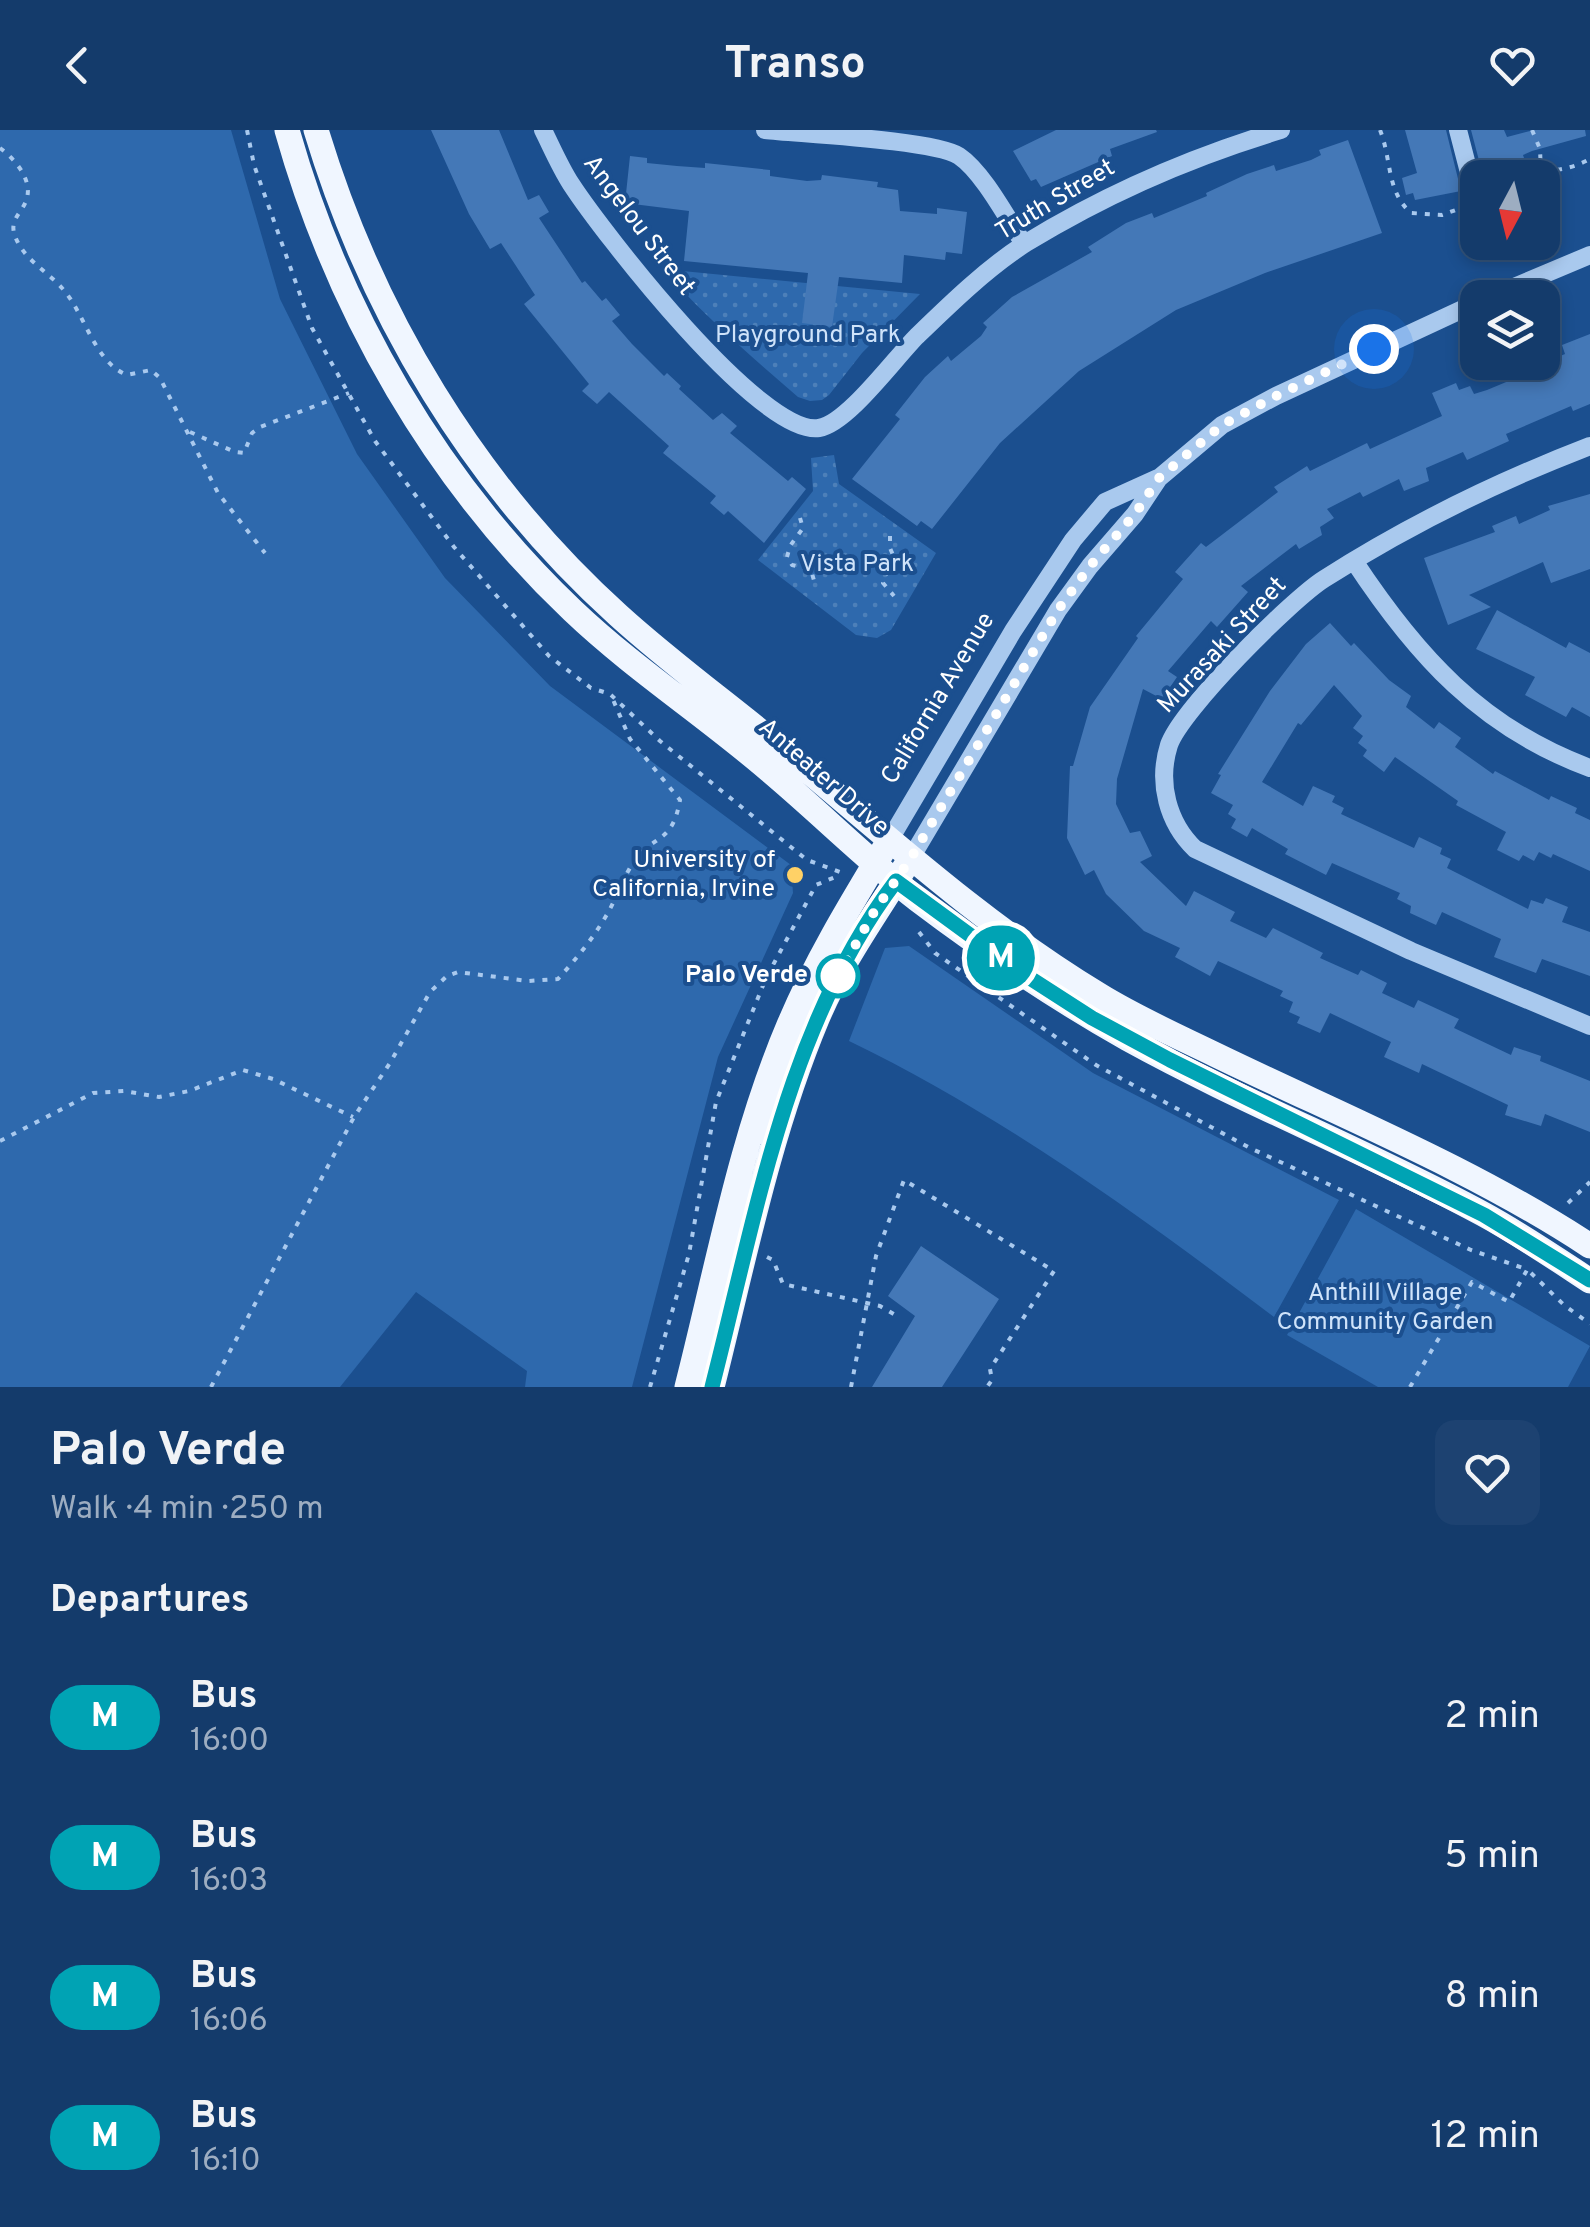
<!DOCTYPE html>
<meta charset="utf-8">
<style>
body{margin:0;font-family:Overpass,sans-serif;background:#1d4271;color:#f1f3f6;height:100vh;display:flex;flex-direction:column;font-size:38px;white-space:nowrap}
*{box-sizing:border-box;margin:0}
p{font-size:32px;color:#9dadc1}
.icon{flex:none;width:55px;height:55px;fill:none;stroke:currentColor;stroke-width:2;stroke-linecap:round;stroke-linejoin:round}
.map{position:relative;height:1257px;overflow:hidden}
.drawer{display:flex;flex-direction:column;background:#143b6b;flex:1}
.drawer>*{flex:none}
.badge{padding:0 20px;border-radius:32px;font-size:35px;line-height:65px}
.needle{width:65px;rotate:187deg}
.buttons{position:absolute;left:1460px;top:30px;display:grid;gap:20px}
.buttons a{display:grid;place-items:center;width:100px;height:100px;border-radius:20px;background:#143b6b;box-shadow:0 5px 15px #0003,0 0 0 2px #33557e;font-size:50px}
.you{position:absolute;width:50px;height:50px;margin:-25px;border:8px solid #fff;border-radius:50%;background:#1a73e8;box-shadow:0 0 0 15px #1a73e833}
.map>.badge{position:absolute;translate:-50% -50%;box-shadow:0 0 0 5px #fff}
h2{padding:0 50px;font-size:38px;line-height:90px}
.round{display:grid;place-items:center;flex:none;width:105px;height:105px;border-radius:20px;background:#1d4271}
.head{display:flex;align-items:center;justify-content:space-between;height:170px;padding:0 50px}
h1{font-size:48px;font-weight:700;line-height:75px}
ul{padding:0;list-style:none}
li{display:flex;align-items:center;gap:30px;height:140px;padding:0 50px}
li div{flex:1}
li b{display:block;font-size:38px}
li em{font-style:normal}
li .badge{min-width:110px;font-weight:700;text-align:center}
header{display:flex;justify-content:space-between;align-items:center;height:130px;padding:0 50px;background:#143b6b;font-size:45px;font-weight:700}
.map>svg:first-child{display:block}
.green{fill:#2e69ad}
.park{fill:url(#park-dots)}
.building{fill:#4478b7}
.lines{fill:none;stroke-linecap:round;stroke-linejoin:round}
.path{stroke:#a9c9ee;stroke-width:4;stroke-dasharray:5 8;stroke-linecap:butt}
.minor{stroke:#a9c9ee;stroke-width:18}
.major{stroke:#f0f6ff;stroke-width:25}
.line-casing{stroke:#fff;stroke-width:22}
.line{stroke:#00a3b4;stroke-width:15}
.walk{stroke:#fff;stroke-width:10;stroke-dasharray:0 18}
.poi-dot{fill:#ffd166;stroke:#1b4f8f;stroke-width:4}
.stop-dot{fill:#fff;stroke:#00a3b4;stroke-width:5}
.labels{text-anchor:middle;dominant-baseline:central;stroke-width:8;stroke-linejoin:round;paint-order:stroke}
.street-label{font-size:25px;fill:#fff;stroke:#1b4f8f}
.park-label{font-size:25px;fill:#cfe3fa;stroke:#1b4f8f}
.poi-label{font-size:25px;fill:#fff;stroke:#1b4f8f;text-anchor:end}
.stop-label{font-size:25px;font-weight:bold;fill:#fff;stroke:#1b4f8f;text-anchor:end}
</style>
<header><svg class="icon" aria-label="back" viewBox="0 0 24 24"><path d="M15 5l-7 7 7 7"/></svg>Transo<svg class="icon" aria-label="heart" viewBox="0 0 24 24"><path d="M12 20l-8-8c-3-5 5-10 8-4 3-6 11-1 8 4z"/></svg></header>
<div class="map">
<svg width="1590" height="1257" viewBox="0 0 1590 1257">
<defs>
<pattern id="park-dots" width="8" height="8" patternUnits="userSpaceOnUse" patternTransform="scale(2.5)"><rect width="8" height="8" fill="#2e69ad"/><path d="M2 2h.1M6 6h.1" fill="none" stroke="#4d80b9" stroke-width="1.8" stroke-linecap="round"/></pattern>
</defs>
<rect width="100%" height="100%" fill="#1b4f8f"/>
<path class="green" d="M0 0H231L280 169 357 324 445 448 550 556 791 735 793 763 718 927 632 1257H525L527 1241 416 1162 340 1257H0Z
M909 816 1093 943 1339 1070 1274 1187C1139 1085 1002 985 849 911L885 818Z
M1356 1079 1590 1216 1568 1257H1378L1287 1205Z"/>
<path class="park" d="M662 139 920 164 862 223 829 265 822 270 810 271 798 267C750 226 705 186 662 139Z
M834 325 839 354 936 423 891 500 877 508 856 505 758 430 813 361 811 328Z"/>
<path class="building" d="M431 0H499L528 70 539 65 549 82 539 88 582 153 585 151 602 171 606 168 620 185 612 191 632 214 664 246 667 243 681 256 679 259 713 290 722 283 737 296 730 303 788 351 792 347 806 359 764 413 728 381 724 385 710 373 716 366 663 323 669 316 609 262 597 274 582 261 589 254 524 174 535 165 501 113 490 119 469 84Z
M1056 0H1156L1157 2 1110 19 1112 26 1041 57 1036 49 1031 51 1013 21Z
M1405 0H1446L1461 61 1415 70 1413 63 1406 65 1402 48 1417 43Z
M1471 0H1504L1507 7 1534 0H1585L1586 6 1532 21 1523 25 1524 28 1482 42Z
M1348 10 1382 103 1265 143 1176 180 1079 241 1000 313 932 399 921 391 917 396 852 349 900 289 895 285 925 247 948 226 951 231 981 206 987 197 983 193 1012 167 1092 122 1088 117 1126 93 1152 83 1154 88 1207 66 1206 63 1247 44 1274 35 1276 41 1311 30 1321 25 1319 20Z
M630 26 647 28V33L677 36 705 38V33L770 40V46L807 51 821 50 822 45 878 52 877 57 898 60 900 81 937 84V78L967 82 962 124 946 122 945 130 904 125 902 153 839 147 832 197 802 193 808 143 684 131 689 81 625 73Z
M1590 204V274L1573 281 1571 276 1506 304 1509 311 1467 330 1463 322 1426 338 1429 351 1404 361 1399 349 1363 367 1360 362 1327 379 1334 388 1320 397 1322 405 1299 419 1296 414 1241 456 1248 462 1217 497 1211 491 1168 541 1177 547 1162 569 1143 559 1117 649 1116 674 1130 703 1140 701 1152 726 1140 732 1186 776 1194 761 1235 782 1230 791 1266 808 1273 798 1323 823 1320 828 1358 845 1361 840 1387 853 1382 863 1414 878 1418 870 1459 889 1454 898 1511 925 1514 917 1541 926 1540 931 1590 951V1002L1545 984 1541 996 1505 985 1508 975 1422 934 1419 943 1384 927 1391 912 1330 883 1320 903 1297 893 1300 887 1289 882 1293 872 1280 866 1283 861 1218 831 1210 846 1175 827 1180 818 1144 801 1106 764 1094 740 1085 745 1067 708 1070 636H1073L1090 577 1138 508 1136 506 1183 449 1175 442 1201 413 1206 417 1278 362 1274 357 1307 336 1310 341 1367 313 1370 319 1442 286 1432 263 1456 253 1459 260 1470 256 1474 264 1487 260 1554 232 1553 229 1565 224 1562 215Z
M1590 364V439L1551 453 1543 432 1469 465 1491 477 1448 495 1424 428 1495 402 1492 396 1516 386 1519 394 1550 380 1548 376Z
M1497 480 1566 518 1569 512 1590 523V587L1572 577 1566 587 1525 565 1535 547 1476 519Z
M1330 493 1351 516 1354 513 1389 550 1411 566 1406 577 1434 599 1439 592 1461 608 1455 617 1493 644 1495 641 1549 670 1551 666 1577 678 1575 683 1590 690V741L1553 724 1551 728 1539 722 1534 731 1523 725 1519 731 1497 720 1506 702 1456 675 1458 671 1395 627 1384 642 1363 626 1367 620 1358 613 1363 606 1353 598 1362 586 1334 555 1301 595 1298 593 1262 652 1303 676 1313 656 1335 666 1332 672 1344 678 1341 684 1414 718 1419 707 1442 718 1440 724 1451 729 1447 738 1528 779 1531 770 1543 774 1546 768 1568 777 1562 792 1590 802V846L1542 829 1536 843 1494 827 1501 809 1442 782 1436 795 1410 783 1411 776 1397 769 1400 763 1332 733 1326 745 1285 724 1288 719 1252 698 1247 707 1231 698 1236 689 1228 684 1233 675 1211 663 1221 645 1218 644 1270 561 1306 514Z
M921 1116 999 1169 942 1257H872L915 1186 888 1166Z"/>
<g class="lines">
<path class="path" d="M247 0 254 35 312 198 375 311 454 417 549 526 591 558 610 564 660 611 807 730 840 742
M1380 0C1392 30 1386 61 1411 83L1442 85 1472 74
M1532 0 1540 19 1541 43
M0 18C15 29 34 51 26 71 21 84 9 90 15 106 24 130 46 140 62 158 85 183 94 232 127 245L151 240 160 248 218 363 265 423
M1506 48C1536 36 1557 47 1590 29
M190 302 235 322 244 323 252 303 260 297 349 263
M800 388 803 398 790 416 787 427 792 435 811 440 815 454
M890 406V418L896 432 886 444 883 453 894 466
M919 802 935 823 1096 935 1250 1018 1471 1120 1523 1138
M0 1011 93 963 124 961 159 967 189 961 243 940 273 949 353 987
M1568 1073 1590 1052
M767 1127 773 1130 783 1154 880 1176 897 1186
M1531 1143 1564 1175 1590 1194
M211 1257 354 987 390 933 430 862 447 846 458 842 528 851 558 849C576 829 592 810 606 786 617 768 623 747 635 730 656 703 672 714 680 670L630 609 611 565
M650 1257 689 1124 716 972 766 848 816 755 840 745
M851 1257 876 1126 904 1050 1054 1141 990 1239 992 1250 987 1257
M1410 1257 1472 1152 1509 1172 1527 1140"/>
<path class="minor" d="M543 0C552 18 560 37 571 54 603 103 761 307 819 298 847 294 895 228 917 206 950 174 987 138 1026 113 1106 64 1191 27 1281 0
M765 0C802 4 934 10 959 26 983 42 1008 90 1024 114
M1458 0 1472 54
M1488 168 1590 125
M1590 316C1499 351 1407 396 1324 449 1291 470 1181 580 1169 615 1157 653 1168 693 1195 719L1411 821 1590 896
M1354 431C1416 525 1481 598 1590 638
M889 711 1013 501 1073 410 1105 372 1158 348
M911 728 1058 480 1090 436 1135 384 1159 348 1222 295 1276 266 1478 172"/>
<path class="major" d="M287 0C338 181 436 351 573 481 634 539 705 585 769 640 819 682 866 729 918 770 984 820 1056 868 1128 909 1244 973 1367 1021 1483 1084 1520 1104 1555 1128 1590 1151
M316 0C372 185 474 355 618 485 674 536 736 580 794 629 893 712 988 798 1099 865 1136 888 1177 906 1216 925 1342 986 1473 1039 1590 1116
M687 1257C718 1136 740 1010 789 895 815 833 849 777 884 719
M712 1257C743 1134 768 1006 817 889 840 834 874 787 905 737"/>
</g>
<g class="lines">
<defs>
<path id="line" d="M712 1257C756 1086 787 895 896 751L1019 841 1092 888 1170 930 1484 1085 1590 1150"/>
</defs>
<use href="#line" class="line-casing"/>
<use href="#line" class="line"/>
<path class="walk" d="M838 846 874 782 911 728 1058 480 1090 436 1135 384 1159 348 1222 295 1276 266 1374 219"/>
</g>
<circle class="poi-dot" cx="795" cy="745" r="10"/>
<circle class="stop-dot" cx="838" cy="846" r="20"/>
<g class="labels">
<g class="street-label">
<text transform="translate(1056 71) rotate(-31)">Truth Street</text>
<text transform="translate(638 96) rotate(53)">Angelou Street</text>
<text transform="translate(1223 516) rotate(-47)">Murasaki Street</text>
<text transform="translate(939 569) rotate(-59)">California Avenue</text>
<text transform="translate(823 648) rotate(41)">Anteater Drive</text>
</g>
<g class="park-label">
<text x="808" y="206">Playground Park</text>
<text x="857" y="435">Vista Park</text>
<text x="1385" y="1164">Anthill Village<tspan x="1385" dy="29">Community Garden</tspan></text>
</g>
<g class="poi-label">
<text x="775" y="731">University of<tspan x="775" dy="29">California, Irvine</tspan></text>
</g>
<g class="stop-label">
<text x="808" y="846">Palo Verde</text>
</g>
</g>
</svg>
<div class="buttons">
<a><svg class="needle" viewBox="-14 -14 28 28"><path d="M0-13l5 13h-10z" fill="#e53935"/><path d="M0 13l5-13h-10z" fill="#9dadc1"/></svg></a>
<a><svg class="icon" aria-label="layers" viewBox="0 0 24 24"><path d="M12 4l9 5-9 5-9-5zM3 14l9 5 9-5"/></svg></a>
</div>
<div class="you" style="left:1374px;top:219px"></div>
<b class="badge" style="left:1001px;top:828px;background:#00a3b4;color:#fff">M</b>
</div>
<section class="drawer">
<div class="head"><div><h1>Palo Verde</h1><p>Walk · 4 min · 250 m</p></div><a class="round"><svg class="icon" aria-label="heart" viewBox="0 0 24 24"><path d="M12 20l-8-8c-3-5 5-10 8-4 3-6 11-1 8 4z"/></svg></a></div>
<h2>Departures</h2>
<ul>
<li><span class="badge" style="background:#00a3b4;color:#fff">M</span><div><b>Bus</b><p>16:00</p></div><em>2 min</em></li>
<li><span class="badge" style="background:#00a3b4;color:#fff">M</span><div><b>Bus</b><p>16:03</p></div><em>5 min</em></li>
<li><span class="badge" style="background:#00a3b4;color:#fff">M</span><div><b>Bus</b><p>16:06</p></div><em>8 min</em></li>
<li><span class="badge" style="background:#00a3b4;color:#fff">M</span><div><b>Bus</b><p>16:10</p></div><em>12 min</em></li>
</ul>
</section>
